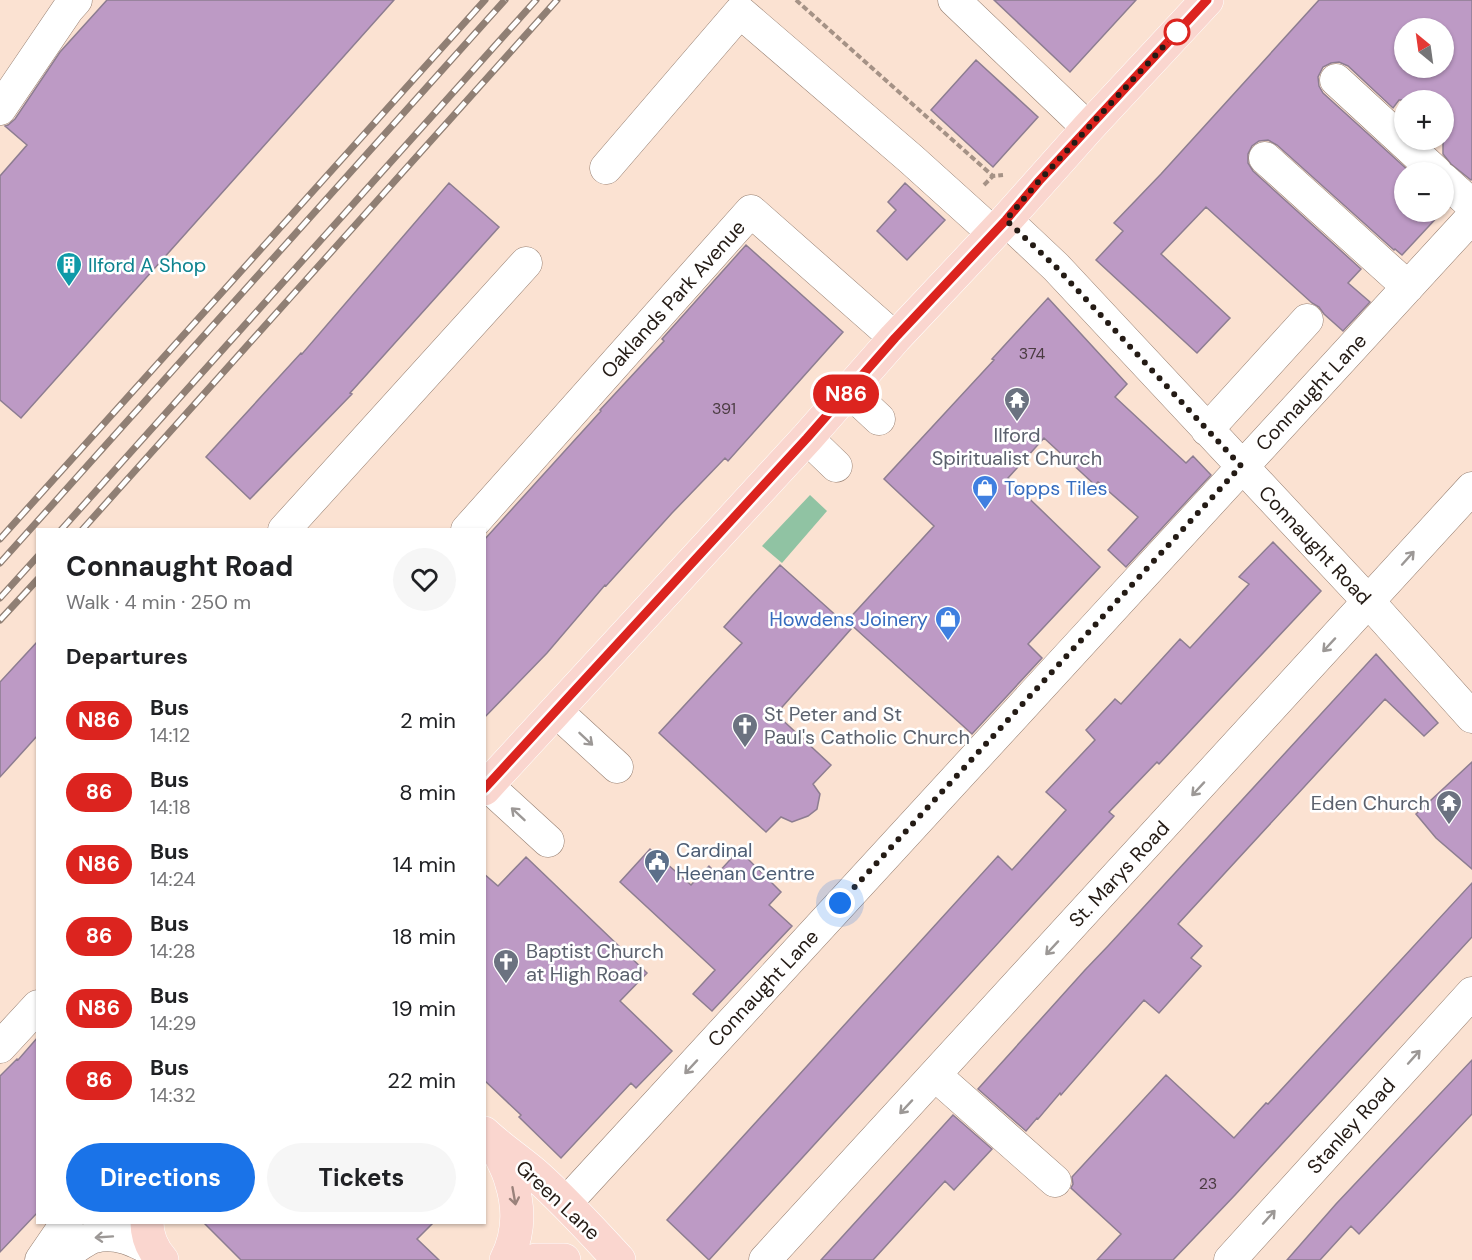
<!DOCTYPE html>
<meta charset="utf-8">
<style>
body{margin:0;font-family:"DM Sans",sans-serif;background:#f6f6f6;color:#202124;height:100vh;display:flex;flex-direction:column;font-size:22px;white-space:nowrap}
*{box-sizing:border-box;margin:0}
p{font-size:20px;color:#757577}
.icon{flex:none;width:33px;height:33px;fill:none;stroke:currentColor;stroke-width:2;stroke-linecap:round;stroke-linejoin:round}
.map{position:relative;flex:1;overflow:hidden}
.sheet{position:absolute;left:36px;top:528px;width:450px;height:696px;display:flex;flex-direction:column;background:#fff;border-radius:0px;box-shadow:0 2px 4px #0004}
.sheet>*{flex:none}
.badge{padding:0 12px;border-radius:20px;font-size:21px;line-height:39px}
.needle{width:39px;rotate:331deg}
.fabs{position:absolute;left:1394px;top:18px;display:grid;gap:12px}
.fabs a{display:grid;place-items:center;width:60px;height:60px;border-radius:50%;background:#fff;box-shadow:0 2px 4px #0004;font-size:30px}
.you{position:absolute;width:30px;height:30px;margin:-15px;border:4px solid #fff;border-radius:50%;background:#1a73e8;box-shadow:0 0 0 9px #1a73e833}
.map>.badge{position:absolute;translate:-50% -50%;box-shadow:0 0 0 3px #fff}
h2{padding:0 30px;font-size:22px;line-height:54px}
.round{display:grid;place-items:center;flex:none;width:63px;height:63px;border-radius:32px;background:#f6f6f6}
.headline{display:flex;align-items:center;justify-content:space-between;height:102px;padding:0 30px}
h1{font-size:28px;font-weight:700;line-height:45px}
.action{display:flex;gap:12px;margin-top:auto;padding:12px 30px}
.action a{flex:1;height:69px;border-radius:36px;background:#1a73e8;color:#fff;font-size:24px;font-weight:700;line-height:69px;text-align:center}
.action a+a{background:#f6f6f6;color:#202124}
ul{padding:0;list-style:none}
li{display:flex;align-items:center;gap:18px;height:72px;padding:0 30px}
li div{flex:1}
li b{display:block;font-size:22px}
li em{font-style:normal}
li .badge{min-width:66px;font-weight:700;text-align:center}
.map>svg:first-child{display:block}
.green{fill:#90c3a3}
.building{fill:#bd9ac5;stroke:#8d7d91;stroke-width:1.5;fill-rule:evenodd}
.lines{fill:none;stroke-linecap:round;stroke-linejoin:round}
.minor-casing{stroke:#957e70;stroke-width:33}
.major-casing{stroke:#fff;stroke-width:34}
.path{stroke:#a59286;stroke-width:4;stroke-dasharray:6 3;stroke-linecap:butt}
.minor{stroke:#fff;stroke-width:32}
.major{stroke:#fad6cf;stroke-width:33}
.rail-casing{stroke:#907f74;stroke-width:7}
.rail{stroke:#fff;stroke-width:4.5;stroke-dasharray:14;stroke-linecap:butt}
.oneway{stroke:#9c9896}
.oneway2{stroke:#9a827b}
.line-casing{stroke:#fff;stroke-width:14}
.line{stroke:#dc241f;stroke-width:9}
.walk{stroke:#241b15;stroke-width:6;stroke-dasharray:0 10.8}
.stop-dot{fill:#fff;stroke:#dc241f;stroke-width:3}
.labels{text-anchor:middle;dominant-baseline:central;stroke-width:5;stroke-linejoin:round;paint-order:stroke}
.number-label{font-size:16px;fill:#4a3b41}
.culture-label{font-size:20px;fill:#0d838f;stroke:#fff;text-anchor:start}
.street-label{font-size:20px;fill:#241b15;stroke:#fff}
.worship-label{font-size:20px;fill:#5b616d;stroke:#fff;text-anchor:start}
.shop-label{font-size:20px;fill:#366cbe;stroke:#fff;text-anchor:start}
.service-label{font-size:20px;fill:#4e5e75;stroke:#fff;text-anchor:start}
</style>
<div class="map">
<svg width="1472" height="1260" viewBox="0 0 1472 1260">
<rect width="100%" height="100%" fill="#fbe2d2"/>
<path class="green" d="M810 495 827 511 782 563 762 546Z"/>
<path class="building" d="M107 0H394L21 418 0 400V176L27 145 5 126 8 125 15 119 60 52Z
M994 0H1136L1070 72Z
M1319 0H1472V179L1471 180 1451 164 1443 154V100H1399L1393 108 1348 66 1339 62 1331 63 1323 67 1318 77 1319 86 1323 93 1410 172H1404V212H1442L1402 255 1395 249 1394 250 1277 145 1268 140 1259 141 1252 146 1248 154V163L1253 171 1361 269 1348 283 1370 302 1343 331 1324 314 1319 307 1312 303 1206 207 1161 254 1230 318 1197 353 1096 260 1123 231 1114 223 1161 174ZM1404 28H1443V68H1404Z
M976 60 1038 117 993 167 931 110Z
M449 183 499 227 350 393 352 394 250 499 206 457 301 353 302 354Z
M905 183 945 220 907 260 877 231 896 210 888 202Z
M746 245 843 332 728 461 725 458 672 513 606 586 605 585 547 653 484 718V540L601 411 600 410 664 341 662 339Z
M1048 298 1127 384 1115 397 1186 463 1193 456 1211 475 1126 567 1108 550 1138 517 1098 482 1095 485 1044 438 1008 478 1100 567 1028 644 1042 658 972 734 847 621 934 526 884 479 994 360 992 359Z
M1273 542 1321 591 1159 764 1157 762 1109 812 1114 816 709 1260 667 1220 998 856 1012 870 1066 810 1046 792 1095 740 1086 730 1115 699 1121 704 1180 639 1190 648 1249 584 1239 577Z
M780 565 851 629 776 714 831 765 813 784 820 794 817 809 808 816 792 822 781 817 766 832 659 733 742 643 724 627Z
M38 641V735L0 777V682Z
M1376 654 1438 723 1424 736 1385 699 1178 924 1202 946 1191 958 1201 966 1159 1013 1144 1000 1061 1095 1060 1093 1038 1119 1037 1118 1026 1131 978 1089 1085 970 1108 946Z
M1472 762V869L1436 838 1416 814Z
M650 849 691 885 709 866 717 874 739 850 781 892 769 905 792 926 712 1011 693 994 715 970 620 882Z
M526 857 647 973 620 1001 672 1051 636 1088 631 1083 561 1158 519 1117 521 1115 484 1080V874L498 886Z
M1472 883V937L1235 1195 1173 1260H1097L1121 1234 1071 1188 1073 1184 1072 1177 1166 1075 1234 1138 1266 1103 1268 1104Z
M38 1037V1212L0 1252V1076L17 1059 18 1060Z
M1472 1060V1114L1359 1234 1351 1226 1320 1260H1287L1336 1204Z
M953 1115 992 1149 954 1190 945 1181 873 1260H821Z
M203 1222H434L417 1239 439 1260H241Z"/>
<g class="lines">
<defs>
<path id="minor" d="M954 0 1088 128
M1336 80 1436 172
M0 109 68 9 76 0
M1265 158 1408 287
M606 168 740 12 911 159 993 233
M1443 179 1472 205
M1006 220 1056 267 1369 602 1472 717
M849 391 879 419
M1207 430 1307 320
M807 438 836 466
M284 530 526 263
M467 530 751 211 895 338
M556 711 617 767
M488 786 548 841
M0 1047 38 1006
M935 1075 1055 1181
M566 1203 1472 217
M41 1260 67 1222
M57 1260C67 1254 84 1240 94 1237 116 1231 135 1241 154 1251
M765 1260 1472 488
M1230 1260 1472 993"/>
<path id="major" d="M484 789 807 438 895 338 1006 220 1088 128 1207 0
M484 1133C501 1149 521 1162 538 1177 567 1203 593 1232 619 1260
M496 1146C501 1158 508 1169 511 1181 520 1209 519 1235 506 1260
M147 1222C147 1237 153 1250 162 1260
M536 1260H564"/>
</defs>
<use href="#minor" class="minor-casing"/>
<use href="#major" class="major-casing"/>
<path class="path" d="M796 0 993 176
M984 185 993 176 1003 175"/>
<use href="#minor" class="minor"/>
<use href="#major" class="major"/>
<defs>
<path id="rail" d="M61 530 536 0
M82 530 557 0
M0 539 485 0
M0 563 505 0
M0 598 38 556
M0 620 38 579"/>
</defs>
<use href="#rail" class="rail-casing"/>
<use href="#rail" class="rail"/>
</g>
<defs><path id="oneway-shaft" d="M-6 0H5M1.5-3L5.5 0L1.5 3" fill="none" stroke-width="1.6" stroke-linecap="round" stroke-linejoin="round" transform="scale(1.5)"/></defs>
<g class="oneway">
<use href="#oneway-shaft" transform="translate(1408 558) rotate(-48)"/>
<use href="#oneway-shaft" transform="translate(1329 645) rotate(133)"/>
<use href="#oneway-shaft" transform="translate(586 739) rotate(43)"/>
<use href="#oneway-shaft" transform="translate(1198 789) rotate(133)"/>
<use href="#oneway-shaft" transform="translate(518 814) rotate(-137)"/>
<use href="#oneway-shaft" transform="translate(1052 948) rotate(133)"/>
<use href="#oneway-shaft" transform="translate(1414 1057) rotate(-48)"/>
<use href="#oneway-shaft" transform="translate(691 1067) rotate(133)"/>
<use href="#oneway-shaft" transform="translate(906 1107) rotate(133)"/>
<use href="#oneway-shaft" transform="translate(1269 1217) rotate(-48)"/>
<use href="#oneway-shaft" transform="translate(104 1237) rotate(176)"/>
</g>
<use class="oneway2" href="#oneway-shaft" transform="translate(514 1196) rotate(80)"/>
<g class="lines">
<defs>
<path id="line" d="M484 789 807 438 895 338 1006 220 1039 181 1207 0"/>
</defs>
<use href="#line" class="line-casing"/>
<use href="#line" class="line"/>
<path class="walk" d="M840 903 1241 466 1056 267 1006 220 1039 181 1177 32"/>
</g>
<defs>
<symbol id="building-pin" viewBox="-11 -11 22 30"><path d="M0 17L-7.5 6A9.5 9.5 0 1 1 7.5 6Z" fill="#0f9aa8" stroke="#fff"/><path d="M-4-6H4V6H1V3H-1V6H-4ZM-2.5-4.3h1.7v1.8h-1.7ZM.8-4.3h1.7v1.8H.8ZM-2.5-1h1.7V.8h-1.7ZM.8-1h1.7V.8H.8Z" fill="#fff"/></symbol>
<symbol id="temple-pin" viewBox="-11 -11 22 30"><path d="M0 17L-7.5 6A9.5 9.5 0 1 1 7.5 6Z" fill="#6b7280" stroke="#fff"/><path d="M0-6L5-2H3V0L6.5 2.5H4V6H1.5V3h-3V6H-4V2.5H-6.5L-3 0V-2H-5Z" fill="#fff"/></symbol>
<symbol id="shop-pin" viewBox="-11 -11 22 30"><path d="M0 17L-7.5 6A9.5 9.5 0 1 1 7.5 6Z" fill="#3f7fe0" stroke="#fff"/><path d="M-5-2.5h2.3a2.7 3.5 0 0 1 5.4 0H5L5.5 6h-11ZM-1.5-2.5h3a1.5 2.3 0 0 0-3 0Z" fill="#fff"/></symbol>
<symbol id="church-pin" viewBox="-11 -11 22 30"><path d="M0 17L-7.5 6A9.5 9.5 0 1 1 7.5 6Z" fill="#6b7280" stroke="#fff"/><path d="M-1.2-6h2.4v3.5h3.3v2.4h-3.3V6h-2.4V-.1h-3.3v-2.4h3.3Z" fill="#fff"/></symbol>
<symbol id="civic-pin" viewBox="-11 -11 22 30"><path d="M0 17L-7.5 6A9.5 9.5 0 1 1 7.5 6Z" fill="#5c6f8a" stroke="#fff"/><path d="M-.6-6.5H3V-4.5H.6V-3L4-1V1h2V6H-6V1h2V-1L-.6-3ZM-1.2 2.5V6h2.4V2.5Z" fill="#fff"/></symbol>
</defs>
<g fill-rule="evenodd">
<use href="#building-pin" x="54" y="250" width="30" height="40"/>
<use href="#temple-pin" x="1002" y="385" width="30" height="40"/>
<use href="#shop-pin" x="970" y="473" width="30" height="40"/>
<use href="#shop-pin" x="933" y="604" width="30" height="40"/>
<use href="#church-pin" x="730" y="711" width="30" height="40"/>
<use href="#temple-pin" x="1434" y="788" width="30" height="40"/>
<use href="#civic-pin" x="642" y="847" width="30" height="40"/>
<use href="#church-pin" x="491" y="947" width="30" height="40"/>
</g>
<circle class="stop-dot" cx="1177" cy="32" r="12"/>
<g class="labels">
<g class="number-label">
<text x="1032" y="353">374</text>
<text x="724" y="408">391</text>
<text x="1208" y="1183">23</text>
</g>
<g class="culture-label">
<text x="88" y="265">Ilford A Shop</text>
</g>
<g class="street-label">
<text transform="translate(673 299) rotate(-48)">Oaklands Park Avenue</text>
<text transform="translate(1311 392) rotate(-47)">Connaught Lane</text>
<text transform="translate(1315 545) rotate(47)">Connaught Road</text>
<text transform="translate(1119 874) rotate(-47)">St. Marys Road</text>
<text transform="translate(763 988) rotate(-47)">Connaught Lane</text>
<text transform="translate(1351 1126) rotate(-48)">Stanley Road</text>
<text transform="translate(558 1200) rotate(43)">Green Lane</text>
</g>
<g class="worship-label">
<text x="1017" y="435" text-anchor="middle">Ilford<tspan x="1017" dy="23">Spiritualist Church</tspan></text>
<text x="764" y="714">St Peter and St<tspan x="764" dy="23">Paul's Catholic Church</tspan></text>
<text x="1430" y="803" text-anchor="end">Eden Church</text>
<text x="526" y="951">Baptist Church<tspan x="526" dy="23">at High Road</tspan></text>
</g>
<g class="shop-label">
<text x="1004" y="488">Topps Tiles</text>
<text x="928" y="619" text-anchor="end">Howdens Joinery</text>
</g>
<g class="service-label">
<text x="676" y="850">Cardinal<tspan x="676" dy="23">Heenan Centre</tspan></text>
</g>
</g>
</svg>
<div class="fabs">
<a><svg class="needle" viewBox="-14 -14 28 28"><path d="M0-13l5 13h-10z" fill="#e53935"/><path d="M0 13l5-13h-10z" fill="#757577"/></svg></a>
<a>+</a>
<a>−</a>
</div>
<div class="you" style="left:840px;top:903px"></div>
<b class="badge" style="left:846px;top:394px;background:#dc241f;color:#fff">N86</b>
<section class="sheet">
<div class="headline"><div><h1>Connaught Road</h1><p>Walk · 4 min · 250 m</p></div><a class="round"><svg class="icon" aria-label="heart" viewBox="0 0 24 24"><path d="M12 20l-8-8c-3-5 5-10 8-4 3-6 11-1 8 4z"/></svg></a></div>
<h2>Departures</h2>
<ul>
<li><span class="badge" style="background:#dc241f;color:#fff">N86</span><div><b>Bus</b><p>14:12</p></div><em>2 min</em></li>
<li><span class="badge" style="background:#dc241f;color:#fff">86</span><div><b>Bus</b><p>14:18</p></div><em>8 min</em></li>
<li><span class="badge" style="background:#dc241f;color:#fff">N86</span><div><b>Bus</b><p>14:24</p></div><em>14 min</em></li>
<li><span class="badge" style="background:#dc241f;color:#fff">86</span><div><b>Bus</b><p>14:28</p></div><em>18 min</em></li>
<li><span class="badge" style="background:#dc241f;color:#fff">N86</span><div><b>Bus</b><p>14:29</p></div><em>19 min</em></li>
<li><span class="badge" style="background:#dc241f;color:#fff">86</span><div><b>Bus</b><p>14:32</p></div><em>22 min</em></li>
</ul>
<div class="action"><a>Directions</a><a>Tickets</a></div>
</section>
</div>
